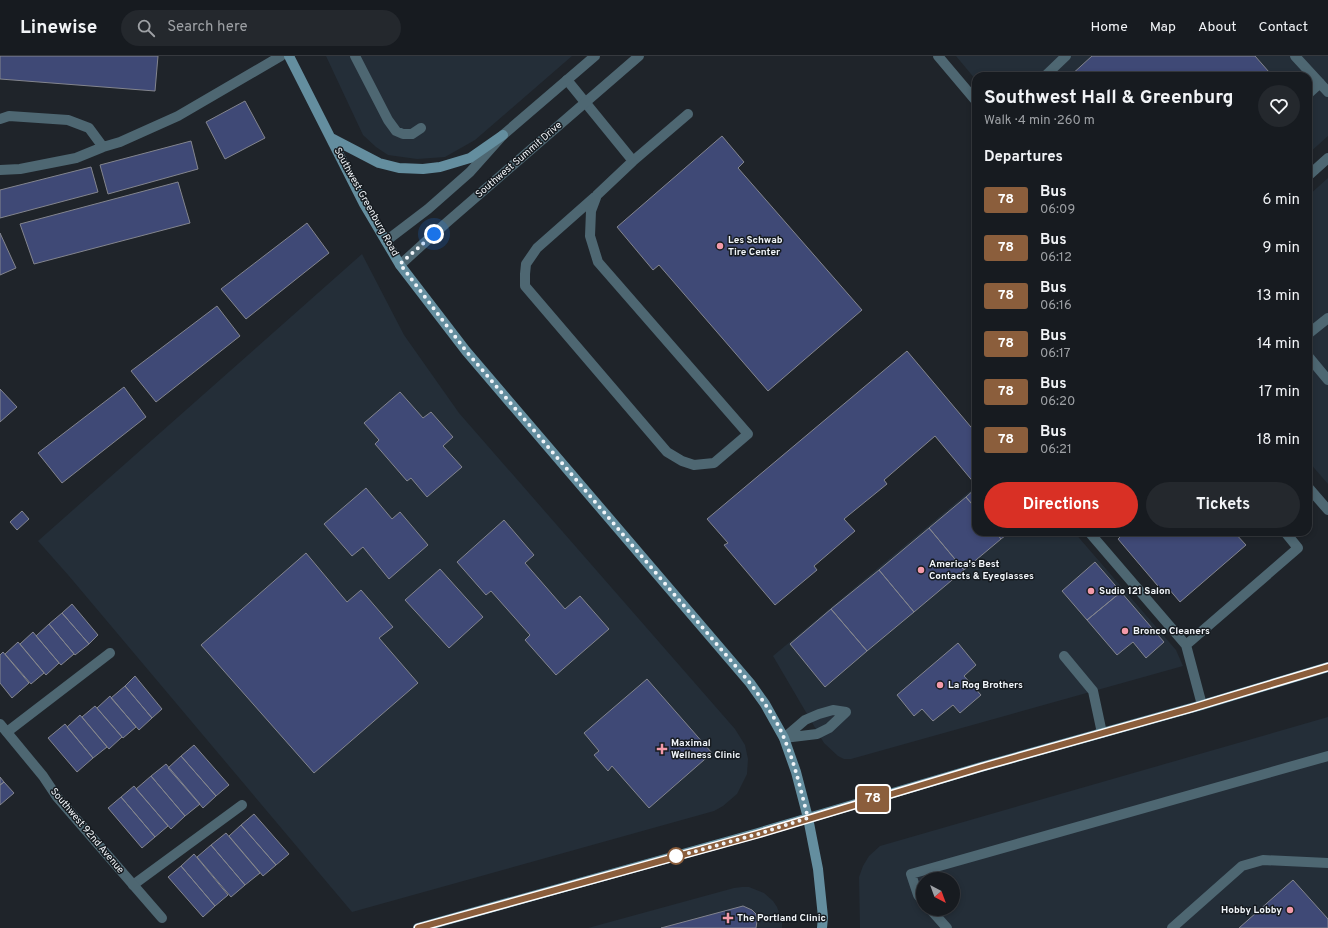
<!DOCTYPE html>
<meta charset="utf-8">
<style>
body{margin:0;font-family:Overpass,sans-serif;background:#24282d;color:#f1f3f6;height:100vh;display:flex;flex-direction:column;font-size:15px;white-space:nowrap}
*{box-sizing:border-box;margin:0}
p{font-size:13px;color:#9ea1a5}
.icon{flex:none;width:22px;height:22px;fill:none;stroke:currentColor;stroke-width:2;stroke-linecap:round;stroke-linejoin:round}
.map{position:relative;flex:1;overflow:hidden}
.drawer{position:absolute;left:972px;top:16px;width:340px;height:464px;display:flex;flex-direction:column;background:#171b20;border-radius:12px;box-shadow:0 2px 6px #0003,0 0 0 1px #36393e}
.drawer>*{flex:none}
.badge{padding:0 8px;border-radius:3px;font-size:14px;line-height:26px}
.needle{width:26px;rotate:139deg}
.fabs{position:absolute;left:916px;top:816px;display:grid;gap:8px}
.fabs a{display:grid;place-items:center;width:44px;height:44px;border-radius:50%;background:#171b20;box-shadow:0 2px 6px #0003,0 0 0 1px #36393e;font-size:20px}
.you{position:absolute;width:20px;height:20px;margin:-10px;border:3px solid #fff;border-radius:50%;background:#1a73e8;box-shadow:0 0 0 6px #1a73e833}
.map>.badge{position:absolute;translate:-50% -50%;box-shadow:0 0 0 2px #fff}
h2{padding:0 12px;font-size:15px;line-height:36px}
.round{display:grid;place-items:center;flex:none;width:42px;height:42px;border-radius:21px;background:#24282d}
.head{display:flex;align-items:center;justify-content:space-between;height:68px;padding:0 12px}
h1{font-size:19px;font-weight:700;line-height:30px}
.primary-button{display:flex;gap:8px;margin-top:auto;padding:8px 12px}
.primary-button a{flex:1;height:46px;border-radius:24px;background:#d93025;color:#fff;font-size:16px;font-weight:700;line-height:46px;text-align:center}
.primary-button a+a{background:#24282d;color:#f1f3f6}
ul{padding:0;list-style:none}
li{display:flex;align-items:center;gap:12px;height:48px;padding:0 12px}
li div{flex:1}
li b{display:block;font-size:15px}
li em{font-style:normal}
li .badge{min-width:44px;font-weight:700;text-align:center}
header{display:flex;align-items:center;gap:24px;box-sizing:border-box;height:56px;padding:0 20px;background:#171b20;border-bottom:1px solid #36393e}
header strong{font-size:19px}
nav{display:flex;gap:22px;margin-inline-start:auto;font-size:14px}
.search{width:280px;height:36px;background:#24282d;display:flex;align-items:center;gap:10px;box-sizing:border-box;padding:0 14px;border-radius:22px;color:#9ea1a5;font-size:15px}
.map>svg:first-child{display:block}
.built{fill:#242e38;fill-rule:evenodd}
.building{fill:#3f4976;stroke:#83858e}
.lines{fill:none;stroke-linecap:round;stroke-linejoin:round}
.service{stroke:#4e6772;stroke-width:10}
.minor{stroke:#4e6772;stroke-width:10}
.tertiary{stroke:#4e6772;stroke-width:10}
.secondary{stroke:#648e9f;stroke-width:10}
.line-casing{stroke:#fff;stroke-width:9}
.line{stroke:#8b5e3c;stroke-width:6}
.walk{stroke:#f1f5f9;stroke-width:4;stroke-dasharray:0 7.2}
.poi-dot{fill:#f39aa9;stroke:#161b20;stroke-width:1.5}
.stop-dot{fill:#fff;stroke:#8b5e3c;stroke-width:2}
.labels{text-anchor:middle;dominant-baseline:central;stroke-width:3;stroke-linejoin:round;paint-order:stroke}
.street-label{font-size:10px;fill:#f1f5f9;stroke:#161b20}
.poi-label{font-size:10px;font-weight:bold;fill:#f1f5f9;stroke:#161b20;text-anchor:start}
</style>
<header>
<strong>Linewise</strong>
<div class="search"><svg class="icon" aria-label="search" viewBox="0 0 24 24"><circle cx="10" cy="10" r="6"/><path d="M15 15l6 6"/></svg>Search here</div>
<nav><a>Home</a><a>Map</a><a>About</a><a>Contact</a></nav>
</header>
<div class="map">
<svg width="1328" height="872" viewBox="0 0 1328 872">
<rect width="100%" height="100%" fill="#1f242a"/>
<path class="built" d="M326 0H572L475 84 445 101 417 103 388 99 376 91 363 79Z
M956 0H1328V80L1308 98V20H976V24Z
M1328 122V428L1308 405V140Z
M362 198 404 279 459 357 735 673 745 689 748 703 747 718 737 738 723 750 714 755 352 856 69 520 38 485Z
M976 430V476H1074L1176 594 1183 610 851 703H844L838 700 824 687 773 600Z
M1328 661V872H860L859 821 863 810 869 800 880 790ZM923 823H953V853H923Z
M742 831H749L764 837 773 845 777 851 782 865V872H588L734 832Z"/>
<path class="building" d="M0 0H158L155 35 0 23Z
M1092 0H1255L1269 16 1270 20H1070Z
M245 45 265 82 225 103 206 66Z
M722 80 744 106 738 112 862 254 768 335 659 209 653 214 617 171Z
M191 85 198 113 108 138 100 109Z
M91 111 98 136 0 162V134Z
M178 126 190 167 34 208 20 168Z
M307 167 329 197 246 263 221 233Z
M0 177 16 212 0 219Z
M217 250 240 280 156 346 131 315Z
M907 295 976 377V427L975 428 935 380 884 424 887 428 844 463 855 475 814 510 817 514 775 549 724 489 728 487 707 463Z
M124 331 146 361 62 427 38 397Z
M0 333 17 351 0 366Z
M400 336 423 362 431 356 453 381 443 390 462 411 427 441 411 422 407 425 375 388 379 384 364 367Z
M366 432 392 463 400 456 428 489 389 523 363 491 352 500 324 468Z
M976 432V453L966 441Z
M966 441 976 453V476H995L1001 483 964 514 929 472Z
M22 455 29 463 17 474 10 466Z
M504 464 534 499 525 507 565 553 580 540 609 573 556 619 525 584 530 579 491 535 486 539 457 506Z
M929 472 964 514 914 556 879 514Z
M995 476H1010L1001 483Z
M1119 476H1234L1246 489 1180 546 1168 532 1163 536 1118 483 1122 479Z
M306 497 347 546 361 534 393 571 379 582 418 627 314 717 201 589Z
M1095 506 1121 536 1087 564 1062 535Z
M440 513 483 561 449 592 405 544Z
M879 514 914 556 867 595 831 553Z
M1121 536 1164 586 1146 602 1133 586 1117 599 1087 564Z
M72 548 98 579 89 588 62 557Z
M831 553 867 595 825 631 790 588Z
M62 557 89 588 75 599 49 568Z
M49 568 74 598 61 609 36 580Z
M33 576 59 607 46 619 20 588Z
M18 586 44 617 31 628 5 598Z
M958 587 976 609 964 620 981 639 960 657 953 649 933 665 922 653 914 660 897 639Z
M3 596 29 627 12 642 0 627V599Z
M135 620 162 653 152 662 125 630Z
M647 623 712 697 649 752 612 710 608 715 594 699 599 695 584 677Z
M125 630 152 662 139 674 111 642Z
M110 640 136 671 123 682 97 652Z
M95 650 122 681 109 693 82 661Z
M80 659 107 691 93 702 67 671Z
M65 668 93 702 77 716 48 682Z
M194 689 229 729 216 740 181 700Z
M181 700 216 740 203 752 168 712Z
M166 708 200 748 185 760 151 720Z
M151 720 185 760 171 773 136 733Z
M0 721 4 726 0 729Z
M4 726 14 737 0 749V729Z
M134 730 168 770 155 781 121 741Z
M121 741 155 781 142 792 108 752Z
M254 758 289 798 276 809 241 769Z
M241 769 276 809 263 820 229 780Z
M226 777 260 817 245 829 211 789Z
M211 789 245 829 231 841 197 801Z
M194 798 228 839 215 850 181 810Z
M181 810 215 850 203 861 168 821Z
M1293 824 1328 863V872H1239Z
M743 850 752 854 756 858 757 865 756 872H661Z"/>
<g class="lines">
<path class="service" d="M355 0 388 64 396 75 403 78H412L421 72
M1295 0 1328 36
M1045 20 1066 0
M567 24 633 105 597 139 591 155 590 180 598 206 748 378 714 407 694 409 682 405 667 396 525 230V218L526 208 537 192 597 139
M1308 38 1320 27
M0 63 9 60 68 64 89 72 103 91
M633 105 688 58
M0 114 20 113 76 102 103 91 120 86 178 60 281 0
M1308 278 1328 262
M1308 300 1328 324
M1089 476 1186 589 1202 649
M1186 589 1298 492 1285 476
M1064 600 1093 635 1102 677
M7 676 110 597
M784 682 805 664 819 658 833 654 846 656
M784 682 817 678 829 672 846 656
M133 829 242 749
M923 845 918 839 911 818 1328 700
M930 853 947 872
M1172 872 1242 810 1263 804 1328 807"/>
<path class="minor" d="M0 668 43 720 57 741 162 862"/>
<path class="tertiary" d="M938 0 976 45
M1308 120 1328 102
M386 185 428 153 470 116 503 79 595 0
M400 209 445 168 639 0
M1308 431 1328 454"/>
<path class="secondary" d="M289 0 364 148 400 209 466 295 750 627 765 648 784 682 796 716 808 762 818 813 823 861 822 872
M331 82 379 107 399 112 423 113 440 111 470 102 503 79
M418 872 758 777 981 711 1202 649 1328 611"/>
</g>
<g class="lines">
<defs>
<path id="line" d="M418 872 758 778 982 711 1192 652 1328 611"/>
</defs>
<use href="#line" class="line-casing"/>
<use href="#line" class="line"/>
<path class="walk" d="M434 178 400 208 466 295 750 627C763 645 776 662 784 682 795 708 801 735 808 762L758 778 671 802 676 800"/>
</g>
<g class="poi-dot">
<circle cx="720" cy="190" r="4"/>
<circle cx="921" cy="514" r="4"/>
<circle cx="1091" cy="535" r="4"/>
<circle cx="1125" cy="575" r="4"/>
<circle cx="940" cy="629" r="4"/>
<path d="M660 687h4v4h4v4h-4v4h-4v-4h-4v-4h4z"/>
<circle cx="1290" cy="854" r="4"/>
<path d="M726 856h4v4h4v4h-4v4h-4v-4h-4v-4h4z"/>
</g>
<circle class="stop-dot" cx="676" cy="800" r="8"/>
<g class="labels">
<g class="street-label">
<text transform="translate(519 104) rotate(-41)">Southwest Summit Drive</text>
<text transform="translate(366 146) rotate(61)">Southwest Greenburg Road</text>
<text transform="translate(87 775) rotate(50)">Southwest 92nd Avenue</text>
</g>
<g class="poi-label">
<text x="728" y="184">Les Schwab<tspan x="728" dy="12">Tire Center</tspan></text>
<text x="929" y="508">America's Best<tspan x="929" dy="12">Contacts &amp; Eyeglasses</tspan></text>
<text x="1099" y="535">Sudio 121 Salon</text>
<text x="1133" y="575">Bronco Cleaners</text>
<text x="948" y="629">La Rog Brothers</text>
<text x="671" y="687">Maximal<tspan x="671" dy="12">Wellness Clinic</tspan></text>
<text x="1282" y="854" text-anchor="end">Hobby Lobby</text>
<text x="737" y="862">The Portland Clinic</text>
</g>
</g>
</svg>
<div class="fabs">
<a><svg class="needle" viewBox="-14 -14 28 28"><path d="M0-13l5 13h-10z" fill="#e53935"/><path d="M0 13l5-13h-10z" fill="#9ea1a5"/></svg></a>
</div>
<div class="you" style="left:434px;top:178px"></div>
<b class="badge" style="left:873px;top:743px;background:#8b5e3c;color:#fff">78</b>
<section class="drawer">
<div class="head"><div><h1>Southwest Hall &amp; Greenburg</h1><p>Walk · 4 min · 260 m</p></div><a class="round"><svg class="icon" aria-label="heart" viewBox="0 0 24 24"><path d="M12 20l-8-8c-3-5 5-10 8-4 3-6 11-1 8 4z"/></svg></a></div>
<h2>Departures</h2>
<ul>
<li><span class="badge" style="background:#8b5e3c;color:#fff">78</span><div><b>Bus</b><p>06:09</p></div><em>6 min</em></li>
<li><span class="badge" style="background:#8b5e3c;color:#fff">78</span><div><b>Bus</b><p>06:12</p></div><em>9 min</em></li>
<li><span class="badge" style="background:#8b5e3c;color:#fff">78</span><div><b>Bus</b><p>06:16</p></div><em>13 min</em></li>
<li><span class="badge" style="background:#8b5e3c;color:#fff">78</span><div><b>Bus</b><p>06:17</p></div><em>14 min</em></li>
<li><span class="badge" style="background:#8b5e3c;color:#fff">78</span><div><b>Bus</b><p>06:20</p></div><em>17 min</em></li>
<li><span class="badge" style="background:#8b5e3c;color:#fff">78</span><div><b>Bus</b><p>06:21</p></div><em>18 min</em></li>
</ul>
<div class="primary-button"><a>Directions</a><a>Tickets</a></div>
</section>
</div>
